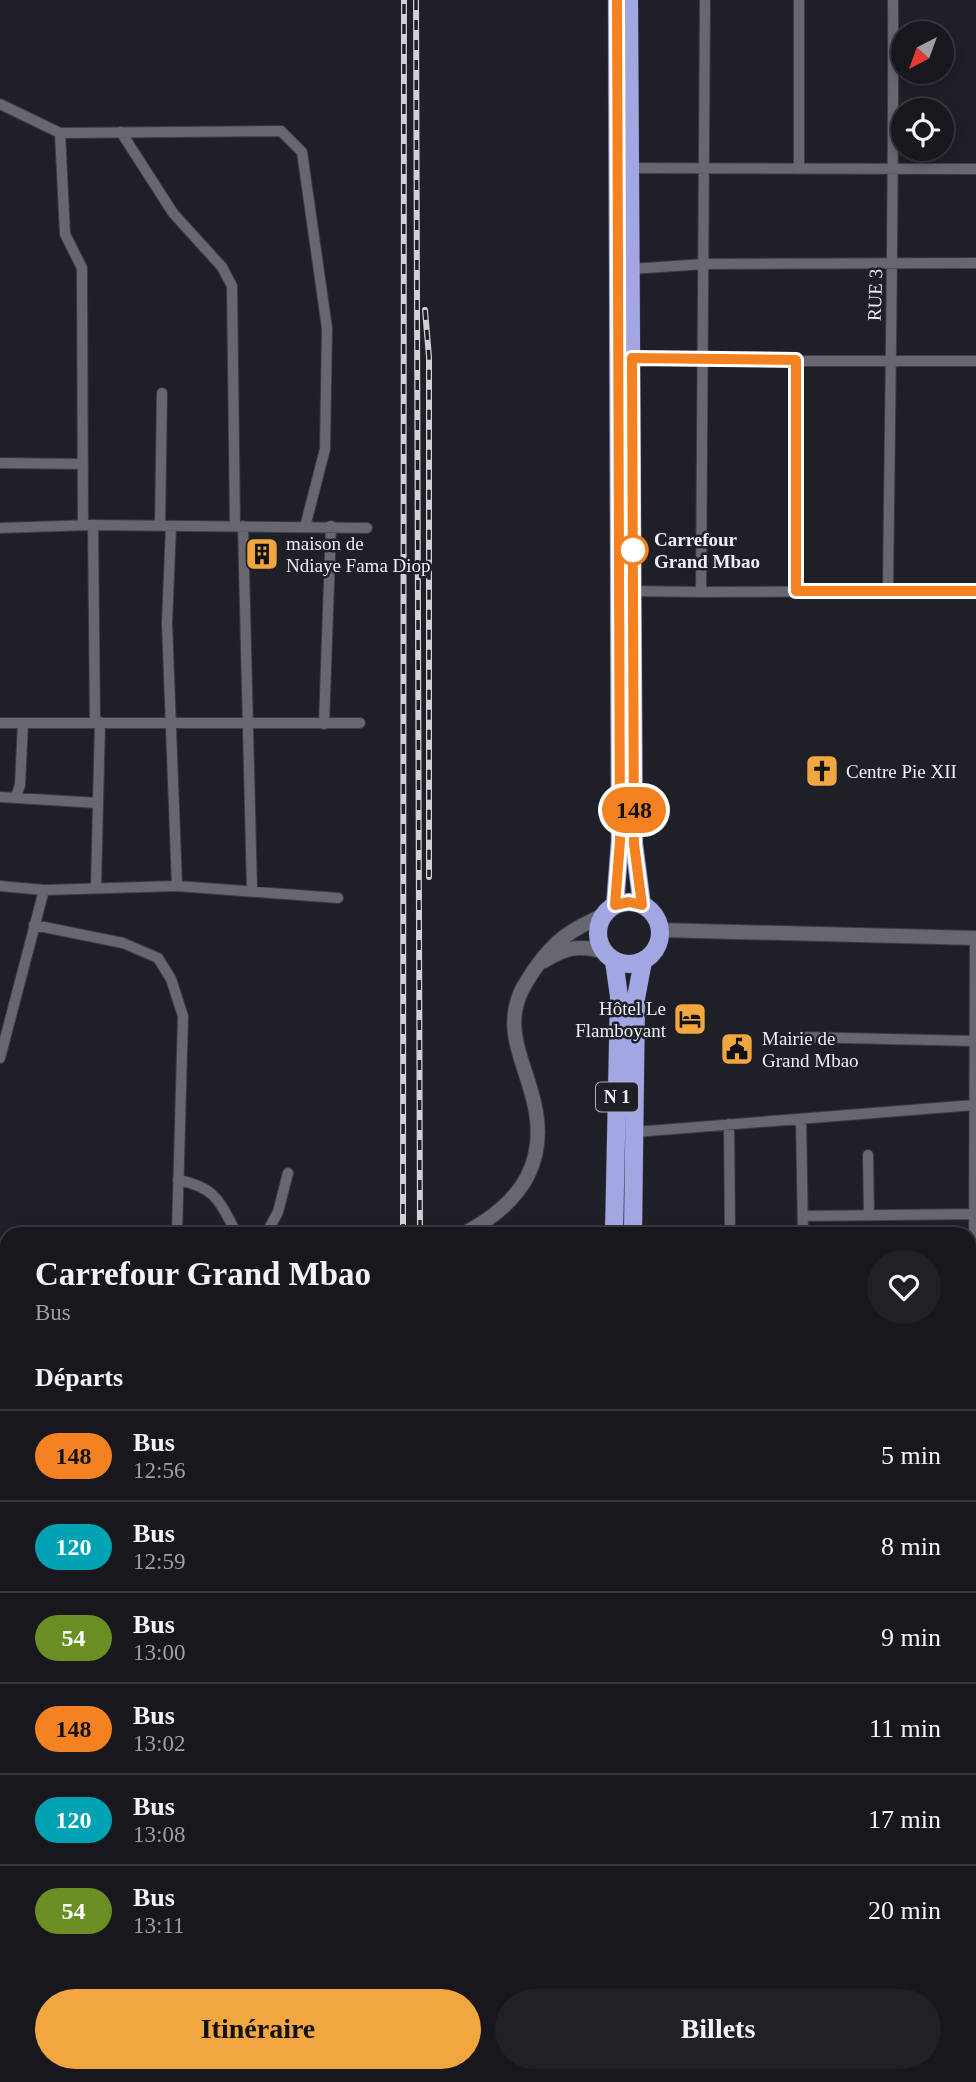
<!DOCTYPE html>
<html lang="fr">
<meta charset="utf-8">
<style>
body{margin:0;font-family:Georgia,serif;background:#202026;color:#f1f3f6;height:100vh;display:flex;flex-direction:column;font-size:26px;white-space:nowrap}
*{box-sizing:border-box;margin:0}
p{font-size:23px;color:#9e9fa4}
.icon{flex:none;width:38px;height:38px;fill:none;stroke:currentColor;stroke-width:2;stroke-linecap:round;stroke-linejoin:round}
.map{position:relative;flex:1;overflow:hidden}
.side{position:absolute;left:0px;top:1227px;width:976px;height:856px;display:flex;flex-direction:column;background:#17171d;border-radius:21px 21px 0 0;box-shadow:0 4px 10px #0003,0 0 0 2px #36363b}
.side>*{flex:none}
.badge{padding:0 14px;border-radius:23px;font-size:24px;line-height:46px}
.needle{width:46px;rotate:221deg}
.fabs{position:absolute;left:891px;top:21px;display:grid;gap:14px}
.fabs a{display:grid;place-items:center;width:63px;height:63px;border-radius:50%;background:#17171d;box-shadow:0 4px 10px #0003,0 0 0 2px #36363b;font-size:35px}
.map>.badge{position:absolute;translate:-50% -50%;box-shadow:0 0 0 4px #fff}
h2{padding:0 35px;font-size:26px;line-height:63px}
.round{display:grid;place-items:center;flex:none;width:74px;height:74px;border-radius:37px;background:#202026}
.summary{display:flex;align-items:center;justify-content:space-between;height:119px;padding:0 35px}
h1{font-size:33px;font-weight:800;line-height:52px}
.action{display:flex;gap:14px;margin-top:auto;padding:14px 35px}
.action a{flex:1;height:80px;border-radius:42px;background:#f1a63f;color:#111;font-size:28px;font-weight:800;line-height:80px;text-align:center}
.action a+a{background:#202026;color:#f1f3f6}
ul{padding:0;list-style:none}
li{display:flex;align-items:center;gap:21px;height:91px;padding:0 35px;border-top:2px solid #36363b}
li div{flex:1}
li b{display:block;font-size:26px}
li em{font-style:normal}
li .badge{min-width:77px;font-weight:700;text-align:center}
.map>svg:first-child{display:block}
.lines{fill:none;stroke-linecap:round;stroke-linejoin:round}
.minor-casing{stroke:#3b3b41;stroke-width:12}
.tertiary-casing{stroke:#3b3b41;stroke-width:16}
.trunk-casing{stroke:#3b3b41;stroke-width:19}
.minor{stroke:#666770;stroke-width:10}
.tertiary{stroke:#666770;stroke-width:14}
.trunk{stroke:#a2a6e2;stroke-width:18}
.rail-casing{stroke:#d0d0d5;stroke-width:6}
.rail{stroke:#1f1f27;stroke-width:3.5;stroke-dasharray:10;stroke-linecap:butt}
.line-casing{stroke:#fff;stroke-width:16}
.line{stroke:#f58220;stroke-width:10}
.stop-dot{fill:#fff;stroke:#f58220;stroke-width:3.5}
.labels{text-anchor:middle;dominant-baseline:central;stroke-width:5;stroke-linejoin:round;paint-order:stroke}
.shield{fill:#1f1f27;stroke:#b0b0b6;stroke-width:2}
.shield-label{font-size:18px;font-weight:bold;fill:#eeeef3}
.street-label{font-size:19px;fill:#eeeef3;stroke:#1f1f27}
.stop-label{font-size:19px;font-weight:bold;fill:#eeeef3;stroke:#1f1f27;text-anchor:start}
.poi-label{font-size:19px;fill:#eeeef3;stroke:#1f1f27;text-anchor:start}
</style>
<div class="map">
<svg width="976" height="2082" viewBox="0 0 976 2082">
<rect width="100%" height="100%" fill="#1f1f27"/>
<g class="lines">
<defs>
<path id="minor" d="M799 0V169
M0 104 60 133 281 131 302 152 327 328 325 449 305 527
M121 132 173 213 222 267 232 286 235 526
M60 133 65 234 82 268 83 525
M630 168 976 169
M631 269 704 264 976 263
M632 358 703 361H976
M0 463 82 464
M93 525 95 722
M160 526 162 393
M171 526 167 623 177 886
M243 526 252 891
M0 528 91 525 367 528
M632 591 701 592 705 0
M796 591V360
M888 591C890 394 894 197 893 0
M701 592 976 591
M0 723H360
M324 724 331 526
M0 797 98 803 100 722
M16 797 20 785 23 723
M0 886 44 890 177 886 338 898
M96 888 98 803
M34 925 123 943 158 958 171 979 183 1016 177 1234
M801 1037 975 1041
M0 1058 44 890
M801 1119 803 1234
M729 1124 730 1234
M635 1132 974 1105
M868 1155 869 1215
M178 1180C217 1188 219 1201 237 1234
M803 1216 976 1214
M266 1234 278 1212 288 1173
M974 1275 975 938
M970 1349H976
M970 1421 976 1422
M0 1431 7 1433
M970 1498H976
M0 1542 7 1486
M970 1569H976
M970 1640 976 1641
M0 1655H7
M970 1709H976
M0 1724H7
M0 1790H7
M0 1851H7
M0 1923 7 1926
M0 1995 7 1996
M0 2076 242 2082
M370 2076V2082
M635 2080 976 2082"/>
<path id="tertiary" d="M660 930 976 938
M544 961C566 947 578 945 603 951
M463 1234C523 1203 552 1159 531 1091 523 1062 508 1033 517 1003 520 990 527 981 534 970 555 940 570 930 604 915
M247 2082 248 2076"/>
<path id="trunk" d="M629 0 634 844 642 905
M598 933a31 31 0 1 1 62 0a31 31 0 1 1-62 0Z
M615 905 620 841 617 0
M614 961 619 996 614 1234
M633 1234 636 998 643 961
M618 2076V2082
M635 2076V2082"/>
</defs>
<use href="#minor" class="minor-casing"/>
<use href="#tertiary" class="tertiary-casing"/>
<use href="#trunk" class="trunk-casing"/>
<use href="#minor" class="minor"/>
<use href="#tertiary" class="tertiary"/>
<use href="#trunk" class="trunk"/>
<defs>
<path id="rail" d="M416 0 420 1234
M425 310 429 357V877
M403 1234 404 0
M403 2082V2076
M422 2082V2076"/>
</defs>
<use href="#rail" class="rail-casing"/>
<use href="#rail" class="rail"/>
</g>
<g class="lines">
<defs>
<path id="line" d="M617 0 620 841 615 905 629 902 642 905 634 844 632 358 796 360V591H976"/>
</defs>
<use href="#line" class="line-casing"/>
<use href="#line" class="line"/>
</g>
<defs>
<symbol id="building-square" viewBox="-11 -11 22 22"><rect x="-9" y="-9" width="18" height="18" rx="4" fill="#f1a63f" stroke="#1f1f27"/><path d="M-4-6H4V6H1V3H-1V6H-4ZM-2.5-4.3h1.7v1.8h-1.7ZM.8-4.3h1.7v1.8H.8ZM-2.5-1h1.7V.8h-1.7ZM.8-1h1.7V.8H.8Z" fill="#111"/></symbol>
<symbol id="church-square" viewBox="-11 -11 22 22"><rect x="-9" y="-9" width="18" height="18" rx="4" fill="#f1a63f" stroke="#1f1f27"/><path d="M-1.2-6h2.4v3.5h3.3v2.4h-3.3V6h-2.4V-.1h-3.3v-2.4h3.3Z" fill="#111"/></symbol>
<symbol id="hotel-square" viewBox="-11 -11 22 22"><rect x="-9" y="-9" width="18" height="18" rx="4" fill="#f1a63f" stroke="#1f1f27"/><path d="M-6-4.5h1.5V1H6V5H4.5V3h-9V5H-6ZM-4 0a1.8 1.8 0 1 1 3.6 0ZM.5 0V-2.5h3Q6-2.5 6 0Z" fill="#111"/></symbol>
<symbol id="civic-square" viewBox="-11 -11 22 22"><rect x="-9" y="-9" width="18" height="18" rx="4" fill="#f1a63f" stroke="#1f1f27"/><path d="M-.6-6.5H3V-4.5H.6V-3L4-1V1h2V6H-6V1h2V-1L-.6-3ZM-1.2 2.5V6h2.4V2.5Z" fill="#111"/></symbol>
</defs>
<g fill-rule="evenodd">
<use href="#building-square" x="243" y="535" width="38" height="38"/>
<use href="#church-square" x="803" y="752" width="38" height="38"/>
<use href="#hotel-square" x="671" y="1000" width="38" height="38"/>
<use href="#civic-square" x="718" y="1030" width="38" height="38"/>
</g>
<circle class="stop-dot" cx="633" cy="550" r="14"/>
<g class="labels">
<rect class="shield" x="596" y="1082.5" width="42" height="29" rx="5"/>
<g class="shield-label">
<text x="617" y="1097">N 1</text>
</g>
<g class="street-label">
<text transform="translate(875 295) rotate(-88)">RUE 3</text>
</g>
<g class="stop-label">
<text x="654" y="539">Carrefour<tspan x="654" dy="22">Grand Mbao</tspan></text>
</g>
<g class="poi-label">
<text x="286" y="543">maison de<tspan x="286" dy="22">Ndiaye Fama Diop</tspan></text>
<text x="846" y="771">Centre Pie XII</text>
<text x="666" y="1008" text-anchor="end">Hôtel Le<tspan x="666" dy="22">Flamboyant</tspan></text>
<text x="762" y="1038">Mairie de<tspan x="762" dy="22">Grand Mbao</tspan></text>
</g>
</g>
</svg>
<div class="fabs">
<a><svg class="needle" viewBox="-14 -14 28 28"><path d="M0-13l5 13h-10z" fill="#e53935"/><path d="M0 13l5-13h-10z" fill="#9e9fa4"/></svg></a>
<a><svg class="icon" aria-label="locate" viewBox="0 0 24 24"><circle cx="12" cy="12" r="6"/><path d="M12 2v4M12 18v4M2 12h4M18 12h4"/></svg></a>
</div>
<b class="badge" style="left:634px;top:810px;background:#f58220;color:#111">148</b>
<section class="side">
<div class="summary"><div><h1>Carrefour Grand Mbao</h1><p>Bus</p></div><a class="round"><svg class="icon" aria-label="heart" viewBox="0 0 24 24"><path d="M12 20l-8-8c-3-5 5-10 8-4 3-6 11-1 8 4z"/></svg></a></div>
<h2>Départs</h2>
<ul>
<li><span class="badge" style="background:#f58220;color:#111">148</span><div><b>Bus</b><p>12:56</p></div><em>5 min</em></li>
<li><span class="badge" style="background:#00a3b4;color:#fff">120</span><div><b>Bus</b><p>12:59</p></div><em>8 min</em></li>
<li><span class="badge" style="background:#6b8e23;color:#fff">54</span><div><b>Bus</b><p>13:00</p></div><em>9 min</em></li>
<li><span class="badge" style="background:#f58220;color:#111">148</span><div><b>Bus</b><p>13:02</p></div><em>11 min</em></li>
<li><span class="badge" style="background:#00a3b4;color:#fff">120</span><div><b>Bus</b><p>13:08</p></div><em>17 min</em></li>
<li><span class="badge" style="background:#6b8e23;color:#fff">54</span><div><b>Bus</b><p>13:11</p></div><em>20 min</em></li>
</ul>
<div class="action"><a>Itinéraire</a><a>Billets</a></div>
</section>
</div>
